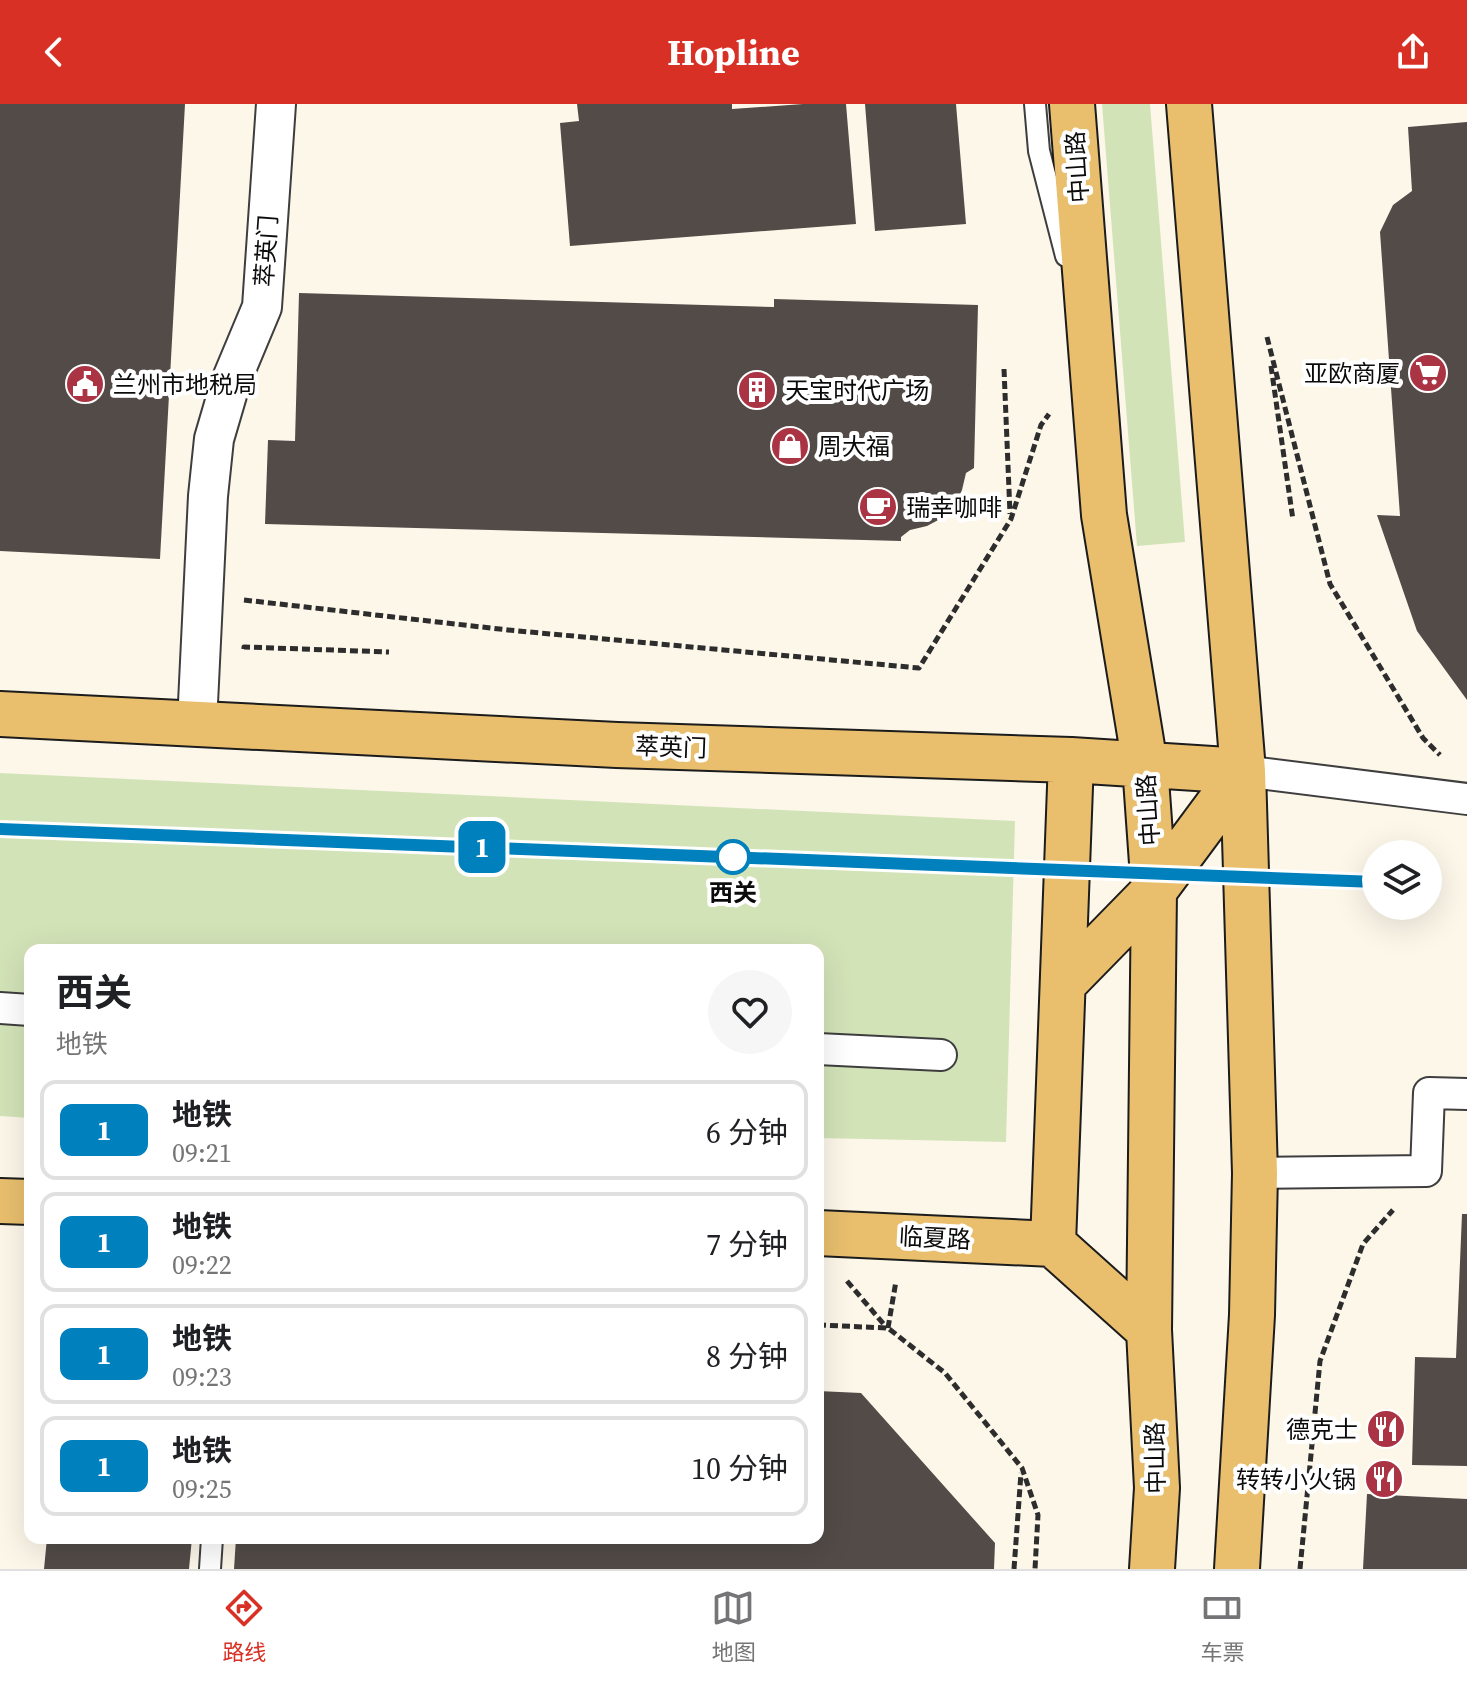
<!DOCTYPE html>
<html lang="zh">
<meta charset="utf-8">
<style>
body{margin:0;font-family:"Source Serif 4","Noto Sans SC",serif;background:#f6f6f6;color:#202124;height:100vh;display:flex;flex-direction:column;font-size:30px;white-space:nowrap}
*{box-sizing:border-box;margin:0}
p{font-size:26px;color:#757577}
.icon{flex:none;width:44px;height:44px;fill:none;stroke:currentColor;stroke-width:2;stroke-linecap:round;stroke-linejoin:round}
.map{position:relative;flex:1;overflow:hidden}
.sheet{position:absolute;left:24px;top:840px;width:800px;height:600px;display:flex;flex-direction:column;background:#fff;border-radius:16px;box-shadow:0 8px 32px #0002}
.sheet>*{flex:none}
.badge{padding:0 16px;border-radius:12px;font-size:28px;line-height:52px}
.fabs{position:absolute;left:1362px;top:736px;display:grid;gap:16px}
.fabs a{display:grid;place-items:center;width:80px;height:80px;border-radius:50%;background:#fff;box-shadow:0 8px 32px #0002;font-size:40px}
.map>.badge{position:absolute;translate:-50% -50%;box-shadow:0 0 0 4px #fff}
.round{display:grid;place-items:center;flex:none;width:84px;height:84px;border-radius:42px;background:#f6f6f6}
.summary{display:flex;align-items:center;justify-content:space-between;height:136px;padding:0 32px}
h1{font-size:38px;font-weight:700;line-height:60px}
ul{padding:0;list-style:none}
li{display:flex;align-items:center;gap:24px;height:100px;margin:0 16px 12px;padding:0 16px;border:4px solid #e0e0e0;border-radius:16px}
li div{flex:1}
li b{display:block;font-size:30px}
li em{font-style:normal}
li .badge{min-width:88px;font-weight:700;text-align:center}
header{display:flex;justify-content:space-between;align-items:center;height:104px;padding:0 32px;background:#d93025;color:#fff;font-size:36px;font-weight:700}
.tabs{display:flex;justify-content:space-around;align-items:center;height:112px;border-top:2px solid #e0e0e0;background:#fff;font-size:22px;color:#757577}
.tabs a{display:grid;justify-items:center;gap:4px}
.tabs .active{color:#d93025}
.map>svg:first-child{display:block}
.green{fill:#d3e3b8}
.building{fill:#524b48}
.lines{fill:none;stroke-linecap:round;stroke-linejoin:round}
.service-casing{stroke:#3e3e3e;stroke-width:24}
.pedestrian-casing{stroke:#3e3e3e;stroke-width:34}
.minor-casing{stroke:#3e3e3e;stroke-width:42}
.primary-casing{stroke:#1c1c1c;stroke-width:48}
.path{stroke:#2d2d2d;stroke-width:5;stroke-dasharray:8 4;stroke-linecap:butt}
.service{stroke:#fff;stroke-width:20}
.pedestrian{stroke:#fff;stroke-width:30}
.minor{stroke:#fff;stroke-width:38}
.primary{stroke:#e9bf6e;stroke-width:44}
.line-casing{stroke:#fff;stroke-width:18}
.line{stroke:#0080bc;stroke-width:12}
.stop-dot{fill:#fff;stroke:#0080bc;stroke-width:4}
.labels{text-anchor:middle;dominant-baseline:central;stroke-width:8;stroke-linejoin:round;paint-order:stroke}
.street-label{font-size:24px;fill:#0b0b0b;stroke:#fff}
.poi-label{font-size:24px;fill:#0b0b0b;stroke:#fff;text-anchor:start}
.stop-label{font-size:24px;font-weight:bold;fill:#0b0b0b;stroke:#fff}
</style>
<header><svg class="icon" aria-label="back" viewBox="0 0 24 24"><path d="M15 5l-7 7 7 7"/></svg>Hopline<svg class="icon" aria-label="share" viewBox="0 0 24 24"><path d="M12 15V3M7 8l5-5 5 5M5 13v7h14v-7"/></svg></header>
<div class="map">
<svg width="1467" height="1465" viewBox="0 0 1467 1465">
<rect width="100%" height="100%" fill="#fdf7ea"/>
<path class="green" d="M1102 0H1150L1185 438 1137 442Z
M0 669 1015 717 1006 1038 818 1034V846H30V1014L0 1012Z"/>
<path class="building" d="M0 0H185L160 455 0 447Z
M577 0H732V5L803 0H846L856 120 570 142 560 19 579 17Z
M865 0H956L966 120 875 127Z
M1467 18V596L1417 527 1377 411 1400 412 1380 128 1393 101 1412 87 1408 23Z
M299 189 774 203V195L978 201 974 364 966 369 962 386 955 402 942 414 927 422 910 426 901 433V437L265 420 268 336 295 337Z
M1462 1110H1467V1362L1412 1361 1415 1253 1456 1254Z
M818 1287 861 1289 995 1439 994 1465H234L236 1434H818Z
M1367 1390 1467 1395V1465H1363Z
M47 1434H192L189 1465H44Z"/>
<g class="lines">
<defs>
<path id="service" d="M1035 0 1039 47 1066 152
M210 1465 212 1434"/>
<path id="pedestrian" d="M1243 667 1467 695
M0 904 30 906
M818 945 941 951
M1255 1069 1426 1067 1429 989 1467 990"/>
<path id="minor" d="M197 620 208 392 214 335 231 277 262 203 276 0"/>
<path id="primary" d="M1072 0 1104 411 1145 661 1154 787 1149 1226 1157 1384 1152 1465
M1189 0 1243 667 1255 1069 1252 1211 1237 1465
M0 610 617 641 1071 656 1243 667
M1064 879 1154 787 1243 667
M0 1097 30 1098
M818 1129 1053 1140
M1053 1140 1071 656
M1053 1140 1149 1226"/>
</defs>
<use href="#service" class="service-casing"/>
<use href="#pedestrian" class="pedestrian-casing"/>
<use href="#minor" class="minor-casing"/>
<use href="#primary" class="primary-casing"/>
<path class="path" d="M1267 233 1330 480 1423 634 1440 651
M1271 262 1293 416
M1004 265 1010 410
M244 496 508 526 919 564 1011 415 1041 321 1049 310
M244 545V543L389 548
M847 1177 887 1224
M818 1221 888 1224 945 1269 1022 1364 1038 1411 1035 1465
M888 1224 896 1177
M1014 1465 1021 1369
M1300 1465 1320 1257 1363 1140 1393 1106"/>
<use href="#service" class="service"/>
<use href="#pedestrian" class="pedestrian"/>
<use href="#minor" class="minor"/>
<use href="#primary" class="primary"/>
</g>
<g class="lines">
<defs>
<path id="line" d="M0 725 1376 778"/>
</defs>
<use href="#line" class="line-casing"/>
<use href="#line" class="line"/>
</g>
<defs>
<symbol id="supermarket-disc" viewBox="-11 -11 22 22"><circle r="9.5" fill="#a34" stroke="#fff"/><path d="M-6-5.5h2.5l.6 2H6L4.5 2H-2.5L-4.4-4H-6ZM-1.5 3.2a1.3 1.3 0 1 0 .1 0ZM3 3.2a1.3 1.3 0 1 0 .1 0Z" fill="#fff"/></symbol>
<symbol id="civic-disc" viewBox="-11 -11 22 22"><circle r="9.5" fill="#a34" stroke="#fff"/><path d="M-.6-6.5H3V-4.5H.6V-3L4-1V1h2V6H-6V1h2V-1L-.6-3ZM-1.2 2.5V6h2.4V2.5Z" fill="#fff"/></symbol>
<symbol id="building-disc" viewBox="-11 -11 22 22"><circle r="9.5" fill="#a34" stroke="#fff"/><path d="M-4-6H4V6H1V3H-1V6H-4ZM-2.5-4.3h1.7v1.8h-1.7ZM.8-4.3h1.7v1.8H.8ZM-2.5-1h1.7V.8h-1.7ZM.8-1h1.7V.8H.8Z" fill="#fff"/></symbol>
<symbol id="shop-disc" viewBox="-11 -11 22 22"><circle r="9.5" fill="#a34" stroke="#fff"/><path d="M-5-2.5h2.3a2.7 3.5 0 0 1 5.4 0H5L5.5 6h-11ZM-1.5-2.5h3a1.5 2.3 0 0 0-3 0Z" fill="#fff"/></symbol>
<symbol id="cafe-disc" viewBox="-11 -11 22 22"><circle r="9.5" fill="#a34" stroke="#fff"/><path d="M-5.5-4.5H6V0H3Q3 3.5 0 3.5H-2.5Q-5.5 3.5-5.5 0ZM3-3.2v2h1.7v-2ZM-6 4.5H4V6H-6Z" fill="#fff"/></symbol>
<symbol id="restaurant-disc" viewBox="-11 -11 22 22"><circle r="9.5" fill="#a34" stroke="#fff"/><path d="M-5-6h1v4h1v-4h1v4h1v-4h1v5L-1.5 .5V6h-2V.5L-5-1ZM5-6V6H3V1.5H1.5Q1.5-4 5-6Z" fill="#fff"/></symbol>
</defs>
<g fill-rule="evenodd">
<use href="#supermarket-disc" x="1406" y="247" width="44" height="44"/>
<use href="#civic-disc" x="63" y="258" width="44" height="44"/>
<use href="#building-disc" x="735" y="264" width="44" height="44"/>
<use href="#shop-disc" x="768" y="320" width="44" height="44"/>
<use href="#cafe-disc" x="856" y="381" width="44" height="44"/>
<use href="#restaurant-disc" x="1364" y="1303" width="44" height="44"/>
<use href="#restaurant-disc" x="1362" y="1353" width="44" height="44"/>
</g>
<circle class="stop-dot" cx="733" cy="753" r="16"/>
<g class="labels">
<g class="street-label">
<text transform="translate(1077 63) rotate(-94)">中山路</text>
<text transform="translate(266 147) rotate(-86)">萃英门</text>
<text transform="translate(671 643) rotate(2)">萃英门</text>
<text transform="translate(1148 706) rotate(-94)">中山路</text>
<text transform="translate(935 1134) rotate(3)">临夏路</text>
<text transform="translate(1155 1354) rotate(-91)">中山路</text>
</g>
<g class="poi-label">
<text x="1400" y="269" text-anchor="end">亚欧商厦</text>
<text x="113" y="280">兰州市地税局</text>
<text x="785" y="286">天宝时代广场</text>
<text x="818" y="342">周大福</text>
<text x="906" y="403">瑞幸咖啡</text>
<text x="1358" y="1325" text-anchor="end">德克士</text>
<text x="1356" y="1375" text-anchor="end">转转小火锅</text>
</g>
<g class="stop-label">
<text x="733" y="788">西关</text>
</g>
</g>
</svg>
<div class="fabs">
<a><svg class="icon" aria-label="layers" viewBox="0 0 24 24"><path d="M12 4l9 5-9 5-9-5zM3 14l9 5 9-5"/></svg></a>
</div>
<b class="badge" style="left:482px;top:743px;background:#0080bc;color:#fff">1</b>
<section class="sheet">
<div class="summary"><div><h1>西关</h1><p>地铁</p></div><a class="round"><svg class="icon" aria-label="heart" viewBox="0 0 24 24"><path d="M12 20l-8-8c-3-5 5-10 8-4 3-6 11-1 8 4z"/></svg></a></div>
<ul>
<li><span class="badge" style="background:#0080bc;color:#fff">1</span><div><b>地铁</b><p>09:21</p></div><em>6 分钟</em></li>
<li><span class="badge" style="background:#0080bc;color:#fff">1</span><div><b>地铁</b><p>09:22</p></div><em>7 分钟</em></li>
<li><span class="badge" style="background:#0080bc;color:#fff">1</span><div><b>地铁</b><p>09:23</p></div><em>8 分钟</em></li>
<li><span class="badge" style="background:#0080bc;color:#fff">1</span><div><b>地铁</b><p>09:25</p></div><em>10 分钟</em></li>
</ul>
</section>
</div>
<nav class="tabs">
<a class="active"><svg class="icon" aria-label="directions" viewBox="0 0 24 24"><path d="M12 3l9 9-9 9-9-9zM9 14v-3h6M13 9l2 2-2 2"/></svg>路线</a>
<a><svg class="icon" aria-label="map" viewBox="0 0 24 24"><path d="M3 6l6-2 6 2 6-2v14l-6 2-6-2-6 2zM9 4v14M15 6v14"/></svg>地图</a>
<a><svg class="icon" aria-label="tickets" viewBox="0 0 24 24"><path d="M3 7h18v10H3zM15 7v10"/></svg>车票</a>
</nav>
